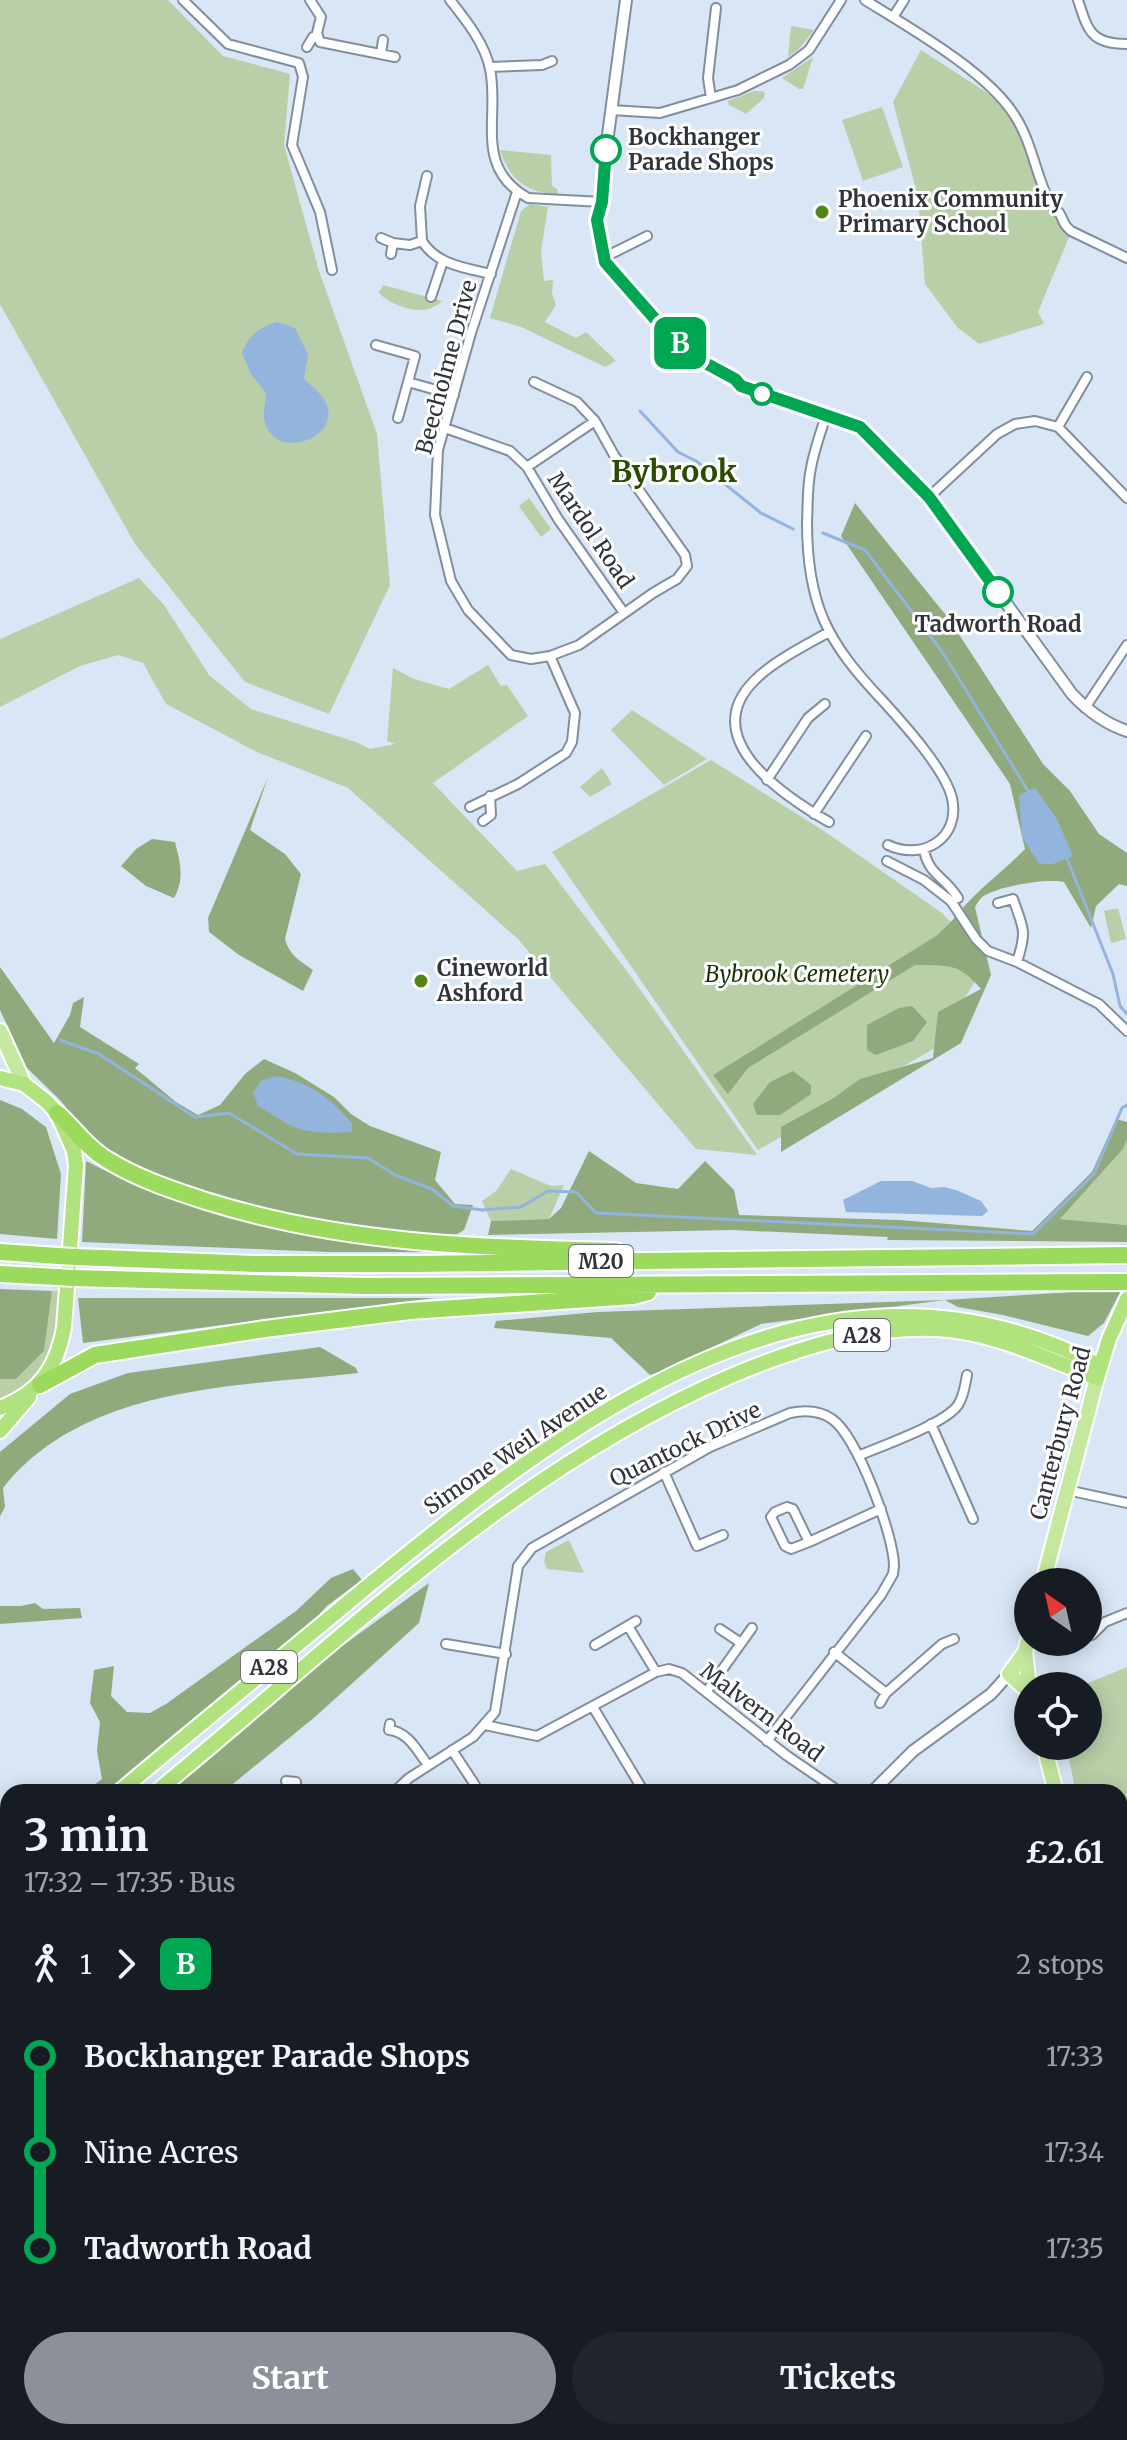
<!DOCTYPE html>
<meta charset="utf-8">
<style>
body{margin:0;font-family:Merriweather,serif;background:#20242c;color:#f1f3f6;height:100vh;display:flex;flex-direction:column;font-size:30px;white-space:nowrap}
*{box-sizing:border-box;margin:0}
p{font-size:26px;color:#9ea1a6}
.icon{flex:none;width:44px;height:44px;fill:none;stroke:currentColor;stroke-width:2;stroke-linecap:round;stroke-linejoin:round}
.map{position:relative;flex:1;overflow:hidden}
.side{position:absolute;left:0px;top:1784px;width:1128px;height:656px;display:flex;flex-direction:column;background:#171b24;border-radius:24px 24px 0 0;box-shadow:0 4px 20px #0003}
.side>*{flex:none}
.badge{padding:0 16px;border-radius:12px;font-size:28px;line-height:52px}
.needle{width:52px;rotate:326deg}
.buttons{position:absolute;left:1014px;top:1568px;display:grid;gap:16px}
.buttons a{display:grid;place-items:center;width:88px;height:88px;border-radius:50%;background:#171b24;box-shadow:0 4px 20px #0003;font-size:40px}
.map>.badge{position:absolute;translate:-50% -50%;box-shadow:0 0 0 4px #fff}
.legs{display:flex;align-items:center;gap:12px;height:88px;padding:0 24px;font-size:26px}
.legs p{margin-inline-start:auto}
.overview{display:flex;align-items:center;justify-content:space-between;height:136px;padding:0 24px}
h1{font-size:44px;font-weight:700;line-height:60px}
.cta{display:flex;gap:16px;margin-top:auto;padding:16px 24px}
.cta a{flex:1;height:92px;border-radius:48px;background:#8c9099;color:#fff;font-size:32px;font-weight:700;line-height:92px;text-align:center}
.cta a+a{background:#20242c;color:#f1f3f6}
ul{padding:0 24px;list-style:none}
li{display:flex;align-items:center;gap:28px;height:96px;font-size:30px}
li i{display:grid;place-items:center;width:12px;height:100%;margin:0 10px;background:currentColor}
li i::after{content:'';width:20px;height:20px;margin:-10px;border:6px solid;border-radius:50%;background:#171b24}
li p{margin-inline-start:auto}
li:first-child i{background:linear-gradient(#0000 50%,currentColor 0)}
li:last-child i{background:linear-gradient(currentColor 50%,#0000 0)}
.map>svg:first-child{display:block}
.green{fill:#b9cfa8}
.forest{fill:#91aa7d}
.water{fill:#92b4dd}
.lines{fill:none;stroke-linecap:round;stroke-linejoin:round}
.stream{stroke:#92b4dd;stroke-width:3}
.pedestrian-casing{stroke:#838e9d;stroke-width:10}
.minor-casing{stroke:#838e9d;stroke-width:12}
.tertiary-casing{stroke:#838e9d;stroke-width:14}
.primary-casing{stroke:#fff;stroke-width:18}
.trunk-casing{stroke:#fff;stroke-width:18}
.motorway-casing{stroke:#fff;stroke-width:20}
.pedestrian{stroke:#fff;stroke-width:6}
.minor{stroke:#fff;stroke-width:8}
.tertiary{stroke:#fff;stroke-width:10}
.primary{stroke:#c4e99e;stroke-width:14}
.trunk{stroke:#b0e27e;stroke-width:14}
.motorway{stroke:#9cda5e;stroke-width:16}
.motorway-bridge-casing{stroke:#fff;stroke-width:20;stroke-linecap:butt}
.motorway-bridge{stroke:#9cda5e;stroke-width:16}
.line-1-casing{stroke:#fff;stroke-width:18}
.line-1{stroke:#00a651;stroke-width:12}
.stop-1-dot{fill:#fff;stroke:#00a651;stroke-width:4}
.poi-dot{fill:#548416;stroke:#fff;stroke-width:3}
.labels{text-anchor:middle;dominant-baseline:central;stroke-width:6;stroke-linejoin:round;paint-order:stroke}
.shield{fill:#fff;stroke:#6e7175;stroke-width:2}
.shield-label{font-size:20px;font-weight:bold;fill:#30343a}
.stop-label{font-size:22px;font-weight:bold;fill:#30343a;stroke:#fff;text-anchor:start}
.poi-label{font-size:22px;font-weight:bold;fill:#30343a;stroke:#fff;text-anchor:start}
.street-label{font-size:22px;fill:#30343a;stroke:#fff}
.park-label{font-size:22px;font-style:italic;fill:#1a3100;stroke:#fff}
.district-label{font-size:30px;font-weight:bold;fill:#2c4b03;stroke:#fff}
</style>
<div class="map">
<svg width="1127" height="2440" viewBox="0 0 1127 2440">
<rect width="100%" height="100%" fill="#d9e6f5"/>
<path class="green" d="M0 0H168L223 56 290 74 284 145 319 271 377 434 390 585 329 714 245 682 135 544 0 304Z
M791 26 814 30 798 50 788 57Z
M921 50 995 98 1007 112 1028 152 1038 187 1069 237 1038 312 1044 324 979 344 957 327 925 284 918 197 893 102Z
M813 57 803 89H799L782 78Z
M754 91H762L765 93 764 98 746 114 729 105 728 101Z
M882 107 903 167 863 181 842 120Z
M500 150 551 155 552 186 557 189 558 194C527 193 509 179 500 150Z
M530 204 548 207 541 251 544 281 553 280 552 293 556 305 545 322 576 338 586 332 616 361 605 367 521 327 490 318 521 211Z
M383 285 442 301C426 318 394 308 379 293Z
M529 498 551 529 541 537 519 506Z
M139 578 164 605 209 675 251 709 356 742 370 749 395 744 387 741 393 668 414 679 449 689 488 665 501 686 507 685 528 716 433 783 517 871 545 864 632 978 757 1155 696 1149 518 939 348 788 257 752 166 704 143 663 118 655 80 666 0 707V639Z
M632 710 707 759 664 785 611 730Z
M711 760 824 831 942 913 987 961 935 1048 758 1150 552 852Z
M602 768 612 784 590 797 580 787Z
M1118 908 1126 939 1111 943 1104 911Z
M1127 1140V1225L1060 1219 1123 1149Z
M511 1169 551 1186 564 1185 549 1219 491 1221 482 1201 496 1191Z
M52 1291H59C57 1342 48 1377 0 1402V1379H16L44 1351Z
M569 1540 584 1573 547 1569 544 1561 546 1552Z
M1127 1667V1900L1120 1903V1792H1076L1066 1746H1088V1686H1081Z
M8 1971V2045L0 2044V1978Z"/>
<path class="forest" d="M855 503 949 619 1043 764 1070 791 1099 834 1127 853V886L1119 884 1096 906 1091 928 1064 882C1047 878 997 886 982 897 979 900 977 904 975 907L991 975 961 1043 781 1152V1127L832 1099 860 1079 933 1058 938 1012 981 989C958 962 948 966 915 965L748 1068 728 1094 713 1075 936 936C950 925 959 911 972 898 989 881 1008 867 1025 849L1010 784 841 536Z
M268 777 250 830 285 854 301 874 285 939C289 955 300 961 313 970L303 991 239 955 209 932 208 918Z
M152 839 175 842C180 862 185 878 174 898L146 886 121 866 136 849Z
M0 967 54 1043 70 1015 73 1003 84 997 80 1027 139 1064 135 1068 176 1102 198 1115 220 1105 245 1074 264 1059 295 1073 334 1097 351 1114 370 1126 441 1152 435 1180 455 1204 473 1205 464 1230 448 1240 359 1230 230 1201 165 1179 119 1159 95 1143 60 1100 27 1068 0 1010Z
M912 1006 927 1022 913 1041 876 1055 867 1050V1025L899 1008Z
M793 1071 811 1085V1094L780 1115H757L753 1104 770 1082Z
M0 1100 22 1109 46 1127 61 1174 57 1239 0 1234Z
M1116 1119 1127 1122V1140L1123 1149 1060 1219 1127 1225V1242L887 1240 888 1237 732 1230 488 1235 491 1221 549 1219 561 1208 589 1151 636 1183 678 1189 705 1161 734 1190 739 1215 899 1220 1032 1231 1092 1172Z
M86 1161C151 1195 225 1217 297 1233 343 1243 391 1246 438 1252H328L82 1242Z
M0 1289 52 1291 44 1351 16 1379H0Z
M1122 1289 1104 1323 1088 1336 1003 1315 958 1307 945 1300 761 1324 661 1372 650 1375 611 1338 494 1328 496 1321 598 1312 945 1300Z
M78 1298H434L83 1343Z
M320 1347 356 1368 358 1373C238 1387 86 1384 3 1488L5 1507 0 1516V1452L70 1394 128 1373Z
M353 1569 362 1580 328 1605 306 1628 107 1792H84L102 1779 97 1751 100 1722 90 1703 94 1670 114 1666 111 1696 127 1712 150 1713 166 1704 296 1611 331 1578Z
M429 1583 419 1623 316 1716 223 1792H170L327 1657Z
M35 1603 43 1609 80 1608 82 1618 0 1624V1606H21Z"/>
<path class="water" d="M277 322 295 328 308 355 304 378C310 385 320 392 325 401 345 439 271 464 264 418 263 411 266 401 266 393L251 374 242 353C249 335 258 328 277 322Z
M1035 788 1057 819 1073 856 1053 864H1039L1022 837 1019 795Z
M275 1076C308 1081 330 1098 352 1123V1132C333 1133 310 1134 292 1126 281 1121 270 1112 258 1106L253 1093 261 1081Z
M881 1181H912L931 1188 944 1187 956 1190 981 1201 988 1211 982 1216 846 1212 843 1200Z"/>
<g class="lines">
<path class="stream" d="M640 411 678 452 696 461 761 513 793 529
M823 533 865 550 943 653 1030 794
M1066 856 1113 974 1120 1006 1127 1014
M60 1040 99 1054 195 1117 229 1113 297 1154 368 1158 395 1175 432 1189 453 1206 482 1210 521 1207 548 1191 576 1192 596 1213 1033 1234 1094 1174 1122 1108 1127 1105"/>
<defs>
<path id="pedestrian" d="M1073 2440 1080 2438"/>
<path id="minor" d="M183 0 228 44 299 63 303 77 292 145 320 212 332 270
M310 0 321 17 317 33 320 42 395 57
M450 0C466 20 485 44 490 69 500 117 473 167 528 198L602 202
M865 0C910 28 988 72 1015 116 1031 141 1035 170 1047 197 1050 205 1058 209 1061 216 1064 223 1065 226 1071 231L1127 258
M1078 0C1088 31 1091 44 1127 44
M893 17 904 0
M307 47 313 37 318 36
M381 54 383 40
M490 67 542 65 552 61
M711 98 708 78 716 8
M611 110 660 113 738 90 789 65 809 50 841 0
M517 192 471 333 438 450 435 515 451 581 468 610 511 655 531 659 550 656 579 645 653 593 677 579 687 566 685 555 614 455 595 421 577 402 534 382
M381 238 393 243
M422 241 420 206 427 176
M391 254 393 243 410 245 422 241C437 265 466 268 491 274
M603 258 647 236
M431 297 443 261
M376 345 415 356 408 382 454 395
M826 415C821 432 814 450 811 468 807 486 808 504 807 522 807 603 826 641 882 700 902 722 945 769 952 798 961 839 922 861 888 845
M398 418 408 382
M1058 427 1087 377
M445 428 510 451 527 467 558 519 624 613
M527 467 595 421
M929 497 997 434 1015 424 1035 421 1058 427 1127 498
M829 632C806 645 774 661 756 679 695 737 782 795 829 822
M1085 708 1127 645
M767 780 808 718 825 704
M470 807 518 784 566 753 572 742 575 713 550 656
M814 814 866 736
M483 821 491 815 490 796
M924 850C929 876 945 876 958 898
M887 861 924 880 951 901 976 939 988 951 1017 962 1099 1004 1127 1031
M998 903 1013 899C1024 930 1027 930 1017 962
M931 1424 973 1519
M858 1456C881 1446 945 1424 958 1405 964 1396 965 1385 967 1375
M664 1472 697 1546 723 1535
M1067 1490 1127 1503
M787 1507 793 1509 809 1542 791 1549 785 1546 771 1517 775 1512Z
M809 1542 881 1509
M1088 1621 1099 1628
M628 1626 656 1672
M720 1629 741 1643
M1092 1635 1105 1622 1127 1613
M446 1644 506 1654
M595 1645 636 1621
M834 1652 886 1693
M707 1691 752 1628
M880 1703 886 1693 942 1644 954 1639
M593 1707 644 1792
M390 1724 389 1730C409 1732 417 1751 428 1765
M485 1725 537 1736 656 1672 669 1669 682 1673 786 1755 840 1792
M452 1750 475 1785
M286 1781 296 1782 294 1792
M394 1792 409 1778 473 1737 495 1712 518 1566 532 1548 710 1447 790 1413C805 1410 819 1410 832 1419 857 1436 894 1535 894 1566L893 1574 881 1595 767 1741
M1120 2147 1127 2144
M1120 2211 1127 2224
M1120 2239 1127 2237
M1120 2293 1127 2289
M1027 2440V2432"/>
<path id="tertiary" d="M626 0 608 135 602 202 597 220 603 258 662 327 694 357 735 379 741 386 860 427 929 497 1072 694C1087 710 1106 724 1127 731
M872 1792 913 1751 991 1694 1009 1674"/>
<path id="primary" d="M0 1031 24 1084
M1043 1582 1097 1378
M1028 1641 1025 1652 1029 1686
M1025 1652 1009 1674 1028 1691
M1044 1746 1056 1792
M1120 1973 1127 1984
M1120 2275 1127 2272
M0 2281 8 2284
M0 2293 8 2297
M442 2432 468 2440
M689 2432 692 2440
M308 2440 309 2432
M630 2440 633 2432
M986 2440 988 2432"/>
<path id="trunk" d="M0 1078 24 1084 47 1102 57 1113 74 1151 76 1166 64 1328C56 1369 39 1393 0 1408
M0 1431 29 1397
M119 1792C196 1727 274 1664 351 1600 561 1426 818 1219 1100 1366
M156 1792C339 1642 511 1470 731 1376 795 1349 865 1326 936 1329 994 1332 1044 1358 1097 1378L1109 1339 1127 1299
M0 1892 8 1885
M0 1922 8 1915"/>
<path id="motorway" d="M57 1113C74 1128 86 1147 106 1159 136 1178 172 1190 206 1201 339 1243 477 1248 616 1251
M0 1252 58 1256
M75 1257 258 1264H414L1127 1255
M0 1274 57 1277
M73 1278 365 1286 1127 1282
M40 1385 95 1355 265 1329 410 1311 633 1296 648 1292"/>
</defs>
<use href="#pedestrian" class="pedestrian-casing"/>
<use href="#minor" class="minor-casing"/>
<use href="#tertiary" class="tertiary-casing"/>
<use href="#primary" class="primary-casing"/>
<use href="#trunk" class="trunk-casing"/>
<use href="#motorway" class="motorway-casing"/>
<use href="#pedestrian" class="pedestrian"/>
<use href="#minor" class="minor"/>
<use href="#tertiary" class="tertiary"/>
<use href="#primary" class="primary"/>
<use href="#trunk" class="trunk"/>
<use href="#motorway" class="motorway"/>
<defs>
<path id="motorway-bridge" d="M58 1256 75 1257
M57 1277 73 1278"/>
</defs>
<use href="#motorway-bridge" class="motorway-bridge-casing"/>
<use href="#motorway-bridge" class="motorway-bridge"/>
</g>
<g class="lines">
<defs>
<path id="line-1" d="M606 150 602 202 597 220 605 262 662 327 694 357 735 379 741 386 860 427 929 497 998 592"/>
</defs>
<use href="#line-1" class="line-1-casing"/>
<use href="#line-1" class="line-1"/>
</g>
<g class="stop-1-dot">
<circle cx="606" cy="150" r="14"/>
<circle cx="762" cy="394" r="10"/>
<circle cx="998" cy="592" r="14"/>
</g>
<g class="poi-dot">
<circle cx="822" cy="212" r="8"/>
<circle cx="421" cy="981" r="8"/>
</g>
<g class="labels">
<g class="shield">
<rect x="569" y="1245" width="64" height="32" rx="6"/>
<rect x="834" y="1319" width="56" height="32" rx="6"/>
<rect x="241" y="1651" width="56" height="32" rx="6"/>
</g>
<g class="shield-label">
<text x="601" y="1261">M20</text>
<text x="862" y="1335">A28</text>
<text x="269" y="1667">A28</text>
</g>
<g class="stop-label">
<text x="628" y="137">Bockhanger<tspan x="628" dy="25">Parade Shops</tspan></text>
<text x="998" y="624" text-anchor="middle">Tadworth Road</text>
</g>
<g class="poi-label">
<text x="838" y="199">Phoenix Community<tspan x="838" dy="25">Primary School</tspan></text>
<text x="437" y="968">Cineworld<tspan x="437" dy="25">Ashford</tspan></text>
</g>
<g class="street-label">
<text transform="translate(446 367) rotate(-75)">Beecholme Drive</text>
<text transform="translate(591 530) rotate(56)">Mardol Road</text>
<text transform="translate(1060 1433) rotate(-75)">Canterbury Road</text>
<text transform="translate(685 1444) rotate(-26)">Quantock Drive</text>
<text transform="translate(515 1449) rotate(-34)">Simone Weil Avenue</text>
<text transform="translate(762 1712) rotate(37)">Malvern Road</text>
</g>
<g class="park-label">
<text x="797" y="974">Bybrook Cemetery</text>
</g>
<g class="district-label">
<text x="674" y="471">Bybrook</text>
</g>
</g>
</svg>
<div class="buttons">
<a><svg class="needle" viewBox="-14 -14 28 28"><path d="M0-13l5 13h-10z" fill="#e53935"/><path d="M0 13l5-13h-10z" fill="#9ea1a6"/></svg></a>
<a><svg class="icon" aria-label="locate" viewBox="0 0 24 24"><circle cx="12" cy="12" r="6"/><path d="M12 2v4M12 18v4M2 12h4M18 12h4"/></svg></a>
</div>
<b class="badge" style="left:680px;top:343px;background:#00a651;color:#fff">B</b>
<section class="side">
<div class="overview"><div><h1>3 min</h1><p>17:32 – 17:35 · Bus</p></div><b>£2.61</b></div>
<div class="legs"><svg class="icon" aria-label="walk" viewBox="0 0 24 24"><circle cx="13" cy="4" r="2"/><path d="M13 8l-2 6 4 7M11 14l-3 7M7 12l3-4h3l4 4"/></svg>1<svg class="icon" aria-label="forward" viewBox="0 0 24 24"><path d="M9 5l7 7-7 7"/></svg><b class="badge" style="background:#00a651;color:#fff">B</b><p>2 stops</p></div>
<ul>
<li><i style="color:#00a651"></i><b>Bockhanger Parade Shops</b><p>17:33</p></li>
<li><i style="color:#00a651"></i><span>Nine Acres</span><p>17:34</p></li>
<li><i style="color:#00a651"></i><b>Tadworth Road</b><p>17:35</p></li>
</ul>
<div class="cta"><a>Start</a><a>Tickets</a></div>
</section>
</div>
